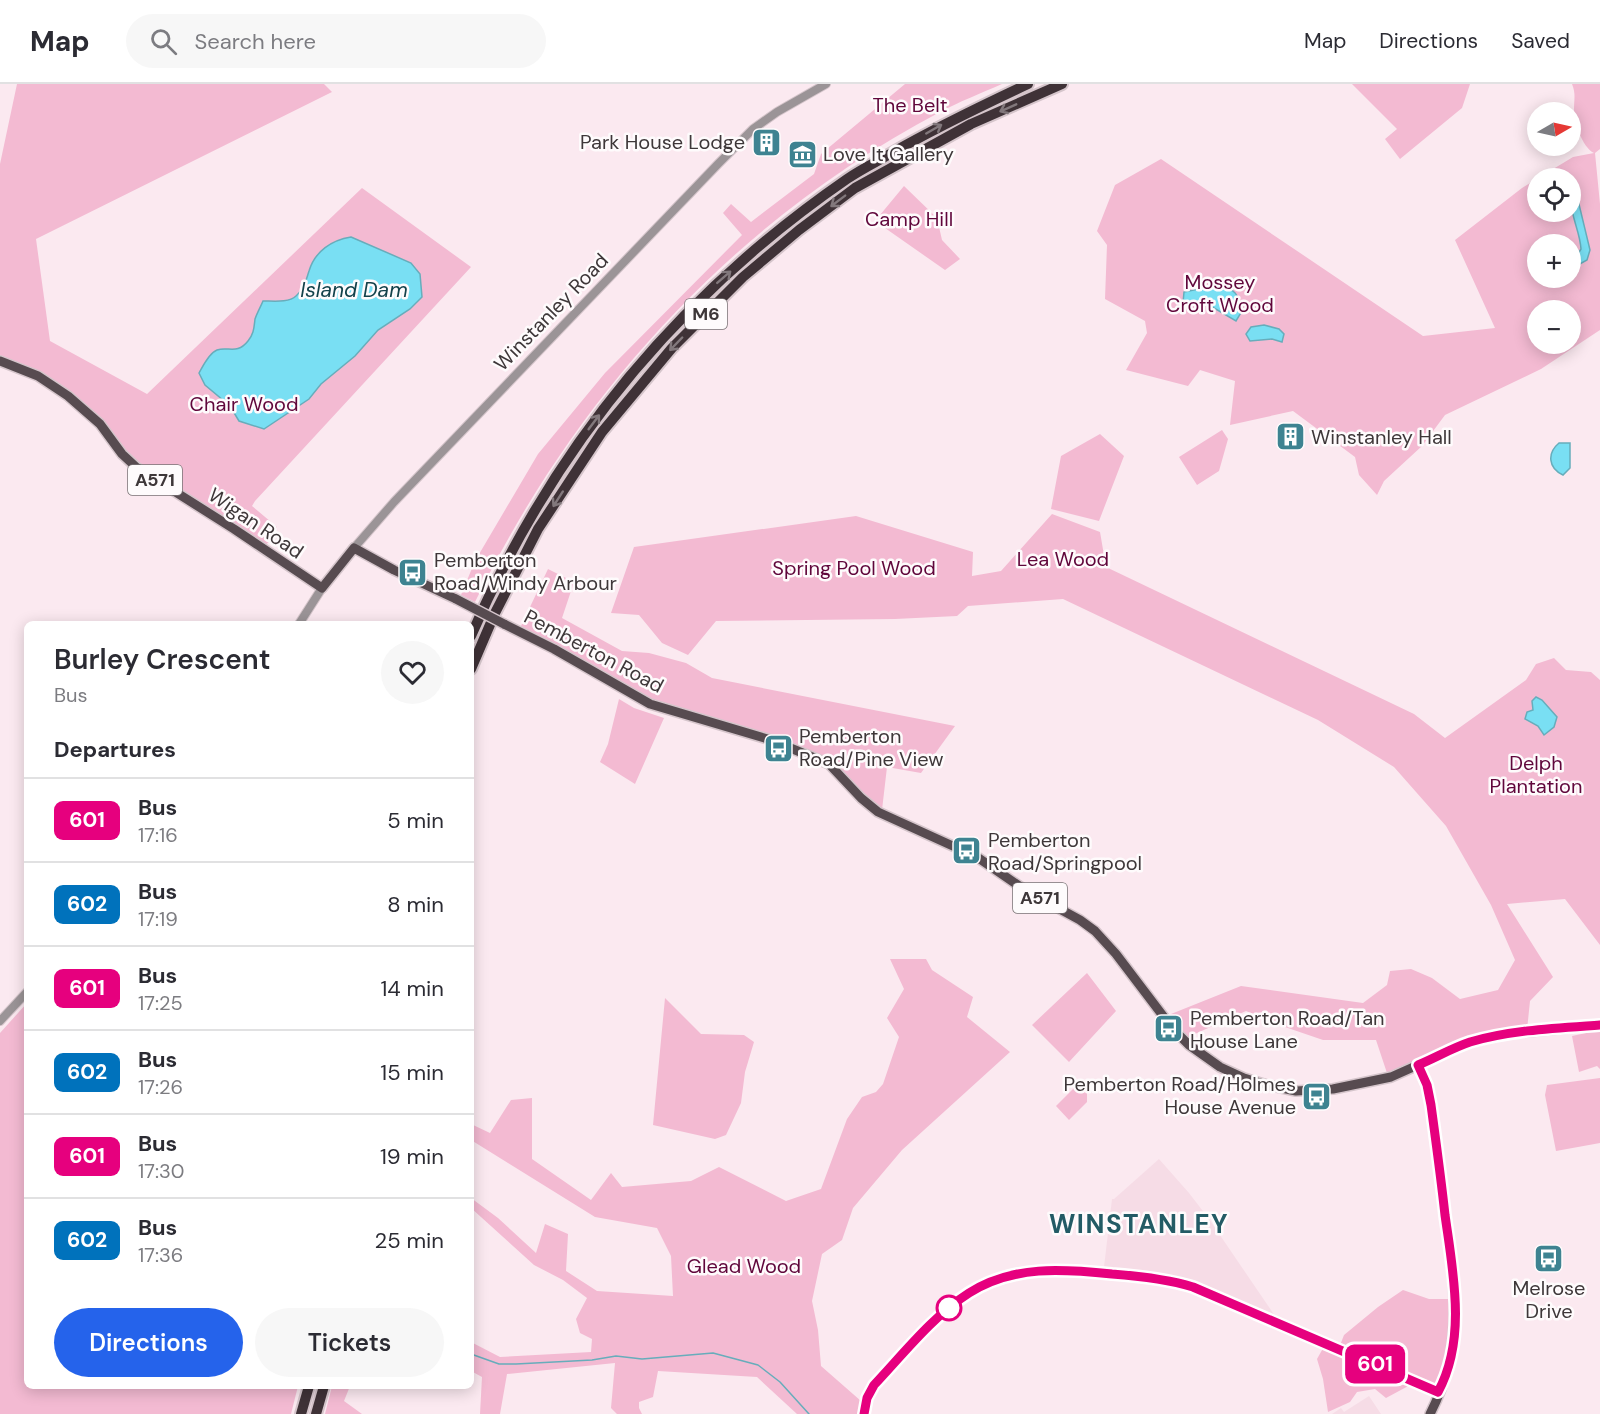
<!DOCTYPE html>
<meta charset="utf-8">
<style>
body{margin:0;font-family:"DM Sans",sans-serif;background:#f7f7f7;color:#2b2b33;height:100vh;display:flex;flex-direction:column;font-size:22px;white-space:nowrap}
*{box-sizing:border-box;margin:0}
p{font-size:20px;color:#7c7c81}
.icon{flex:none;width:33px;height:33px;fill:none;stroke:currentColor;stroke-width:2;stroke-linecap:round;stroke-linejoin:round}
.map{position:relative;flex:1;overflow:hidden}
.side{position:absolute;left:24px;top:537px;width:450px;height:768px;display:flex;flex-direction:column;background:#fff;border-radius:9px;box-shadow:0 3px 15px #0003}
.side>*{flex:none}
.badge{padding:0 12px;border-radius:9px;font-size:21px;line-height:39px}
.needle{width:39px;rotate:81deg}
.controls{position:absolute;left:1527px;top:18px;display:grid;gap:12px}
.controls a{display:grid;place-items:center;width:54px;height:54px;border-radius:50%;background:#fff;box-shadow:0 3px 15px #0003;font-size:30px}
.map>.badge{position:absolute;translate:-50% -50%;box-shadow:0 0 0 3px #fff}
h2{padding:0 30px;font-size:22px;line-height:54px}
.round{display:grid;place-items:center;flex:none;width:63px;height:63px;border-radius:32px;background:#f7f7f7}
.headline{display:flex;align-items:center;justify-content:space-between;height:102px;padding:0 30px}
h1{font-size:28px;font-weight:600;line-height:45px}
.cta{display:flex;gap:12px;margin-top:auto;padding:12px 30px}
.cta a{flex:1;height:69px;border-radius:36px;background:#2563eb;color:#fff;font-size:24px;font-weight:600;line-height:69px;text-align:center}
.cta a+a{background:#f7f7f7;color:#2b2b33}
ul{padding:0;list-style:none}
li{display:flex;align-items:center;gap:18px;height:84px;padding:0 30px;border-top:2px solid #e1e1e2}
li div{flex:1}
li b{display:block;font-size:22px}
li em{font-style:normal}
li .badge{min-width:66px;font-weight:700;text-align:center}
header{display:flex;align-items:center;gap:36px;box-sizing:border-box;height:84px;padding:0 30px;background:#fff;border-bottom:2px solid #e1e1e2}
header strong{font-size:28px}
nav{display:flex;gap:33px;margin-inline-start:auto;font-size:21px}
.search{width:420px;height:54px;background:#f7f7f7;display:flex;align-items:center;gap:15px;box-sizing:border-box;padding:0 21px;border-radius:33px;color:#7c7c81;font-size:22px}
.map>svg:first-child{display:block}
.built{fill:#f6dce6}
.green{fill:#f3bad2;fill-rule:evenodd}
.water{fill:#79dff3;stroke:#67adbb;stroke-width:1.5}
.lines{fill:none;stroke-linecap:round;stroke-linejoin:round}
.stream{stroke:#67adbb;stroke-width:1.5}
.minor-casing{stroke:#d5c5cb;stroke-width:10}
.major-casing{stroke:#d5c5cb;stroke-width:12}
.highway-casing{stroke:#d5c5cb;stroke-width:14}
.minor{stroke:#9b9497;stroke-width:8}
.major{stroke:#574b50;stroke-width:9}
.highway{stroke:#3f3237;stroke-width:10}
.major-bridge-casing{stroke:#d5c5cb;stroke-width:12;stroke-linecap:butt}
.major-bridge{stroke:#574b50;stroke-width:9}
.oneway{stroke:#82787c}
.line-casing{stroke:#fff;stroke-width:14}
.line{stroke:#e6007e;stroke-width:9}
.stop-dot{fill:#fff;stroke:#e6007e;stroke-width:3}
.labels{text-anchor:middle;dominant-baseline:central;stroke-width:5;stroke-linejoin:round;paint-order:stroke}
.shield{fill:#fefbfc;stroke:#787274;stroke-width:1.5}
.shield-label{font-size:18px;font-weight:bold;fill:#3e3739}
.park-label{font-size:20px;fill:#60063b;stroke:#fefbfc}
.poi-label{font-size:20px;fill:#3e3739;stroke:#fefbfc;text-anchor:start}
.street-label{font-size:20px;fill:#3e3739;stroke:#fefbfc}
.water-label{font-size:21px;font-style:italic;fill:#13424b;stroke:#fefbfc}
.district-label{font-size:26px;font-weight:bold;letter-spacing:1.5px;fill:#235b65;stroke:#fefbfc}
</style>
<header>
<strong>Map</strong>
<div class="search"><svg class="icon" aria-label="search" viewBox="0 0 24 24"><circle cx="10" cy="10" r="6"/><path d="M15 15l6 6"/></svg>Search here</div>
<nav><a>Map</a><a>Directions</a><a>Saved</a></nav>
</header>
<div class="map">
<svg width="1600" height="1330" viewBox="0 0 1600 1330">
<rect width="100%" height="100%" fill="#fbe9f0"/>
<path class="built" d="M1159 1075 1189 1109 1209 1135 1275 1232 1181 1193 1104 1183 1112 1115H1114Z
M1369 1312 1381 1330H1332L1341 1324 1344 1328Z"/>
<path class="green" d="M17 0H324L332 8 36 155 50 257 147 310 362 104 471 183 255 417 252 422 277 443 264 465 134 386 97 340 63 307 0 274V80Z
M905 0H1002C981 9 959 18 940 28 735 136 576 310 475 518L461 511 475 477 538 370 605 289 742 151 723 129 731 120 751 138 814 90 821 70Z
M1352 0H1470L1462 24 1400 75 1385 55 1397 45Z
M1572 0H1600V65L1595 69 1600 120V246L1541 285 1445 331 1422 362 1384 397 1377 411 1359 391 1355 373 1293 327 1230 341 1235 297 1200 286 1188 302 1126 286 1147 249 1145 237 1105 215 1107 161 1097 147 1115 101 1161 75 1423 252 1495 244 1455 156 1522 104 1573 73 1594 69C1582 63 1574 38 1574 25 1574 15 1576 10 1572 0ZM1538 94H1570V128H1538ZM1538 160H1570V194H1538ZM1538 226H1570V260H1538Z
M904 102 937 134 942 156 960 175 945 186 875 137Z
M1222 346 1228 355 1219 387 1197 401 1179 373Z
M1100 350 1124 372 1099 437 1051 425 1061 372Z
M1052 430 1100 448 1106 483 1414 630 1445 654 1526 596 1536 580 1554 574 1566 586 1591 588 1600 596V861L1565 815 1507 820 1553 893 1530 917 1527 946 1471 953 1387 989 1376 956H1323L1285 943 1246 927 1186 954 1166 932 1241 902 1363 919 1387 901 1390 887 1411 885 1432 894 1460 915 1498 906 1515 876 1491 821 1446 742 1394 683 1318 636 1063 515 968 522 957 532 895 535 716 537 688 571 662 559 639 531 611 529 634 463 856 432 973 468 972 492 1001 487Z
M548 485 574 498 562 534 622 567 649 569 686 579 712 594 955 642 921 689 887 683 882 726C867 717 858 703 846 691 834 680 820 672 805 665L652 619 521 542Z
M619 615 634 624 664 634 635 700 600 678 608 660Z
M890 875H926L932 886 973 913 967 933 1010 968 902 1066 853 1124 842 1156 822 1170 812 1217 818 1246 821 1282 861 1317 859 1330H797L757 1293 658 1287 653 1313 639 1318V1324L642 1330H617L611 1324 615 1279 507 1290 500 1330H480L482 1293 471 1287V1258L500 1273 591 1268 592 1255 580 1249 576 1235 587 1214 563 1196 534 1181 471 1124V1114L498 1134 536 1169 545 1140 568 1150 566 1187 597 1207 673 1212 671 1172 657 1144 595 1133 471 1056V1040L490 1049 511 1016 532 1014V1075L591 1116 611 1089 622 1103 691 1097 719 1083 786 1117 821 1105 847 1035 862 1013 876 1008 883 1000 899 953 887 934 904 905Z
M1087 889 1116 927 1069 978 1032 941Z
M665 914 701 950 744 951 754 958 745 988 741 1019 726 1051 715 1055 653 1041Z
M27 919V1302H298L291 1330H0V949Z
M1600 946V985L1597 982 1579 988 1572 952Z
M1600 994V1059L1556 1067 1545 1011 1547 1001Z
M1079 999 1087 1004V1018L1069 1036 1056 1022Z
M1403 1206 1429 1215H1451L1449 1266 1435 1310 1412 1300 1386 1314 1375 1305 1357 1308 1350 1318 1328 1328 1323 1295 1317 1275 1326 1259 1339 1264 1344 1251 1378 1223Z
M332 1302H350L344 1317 362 1330H325Z"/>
<path class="water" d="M1571 114 1578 116 1590 166 1587 176 1571 185V177L1578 170 1581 165C1580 147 1570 131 1571 114Z
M351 153 411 179 420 190 422 213 410 225 378 246 355 272 321 300 309 315 264 345 239 337 230 322 205 301 199 289C203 282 209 269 217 266 228 262 237 271 248 257 254 250 254 243 255 235 257 229 261 222 263 217 273 217 289 219 296 212 304 206 306 196 309 187 315 167 332 156 351 153Z
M1218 201C1236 205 1238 210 1242 227L1236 237 1209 221 1183 219 1184 208Z
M1264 241 1279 245 1284 250 1282 258 1272 255 1250 257 1246 250 1251 243Z
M1559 359H1570V384L1563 391C1548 384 1547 369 1559 359Z
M1536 613 1542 616 1557 633 1554 643 1544 651 1538 642 1525 635 1527 628 1533 626 1532 617Z"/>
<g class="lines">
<path class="stream" d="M471 1270 499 1280H516L592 1276 616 1272 642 1275 713 1269 758 1281 780 1298 809 1330"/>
<defs>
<path id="minor" d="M354 464 394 418 718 80 753 45 777 28 826 0
M299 540 322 504
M0 937 27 908
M864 1330 867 1314 874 1301C904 1269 933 1232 969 1209 1011 1182 1060 1185 1107 1189 1136 1192 1165 1195 1193 1203L1438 1308"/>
<path id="major" d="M0 277 38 292 68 312 100 340 122 370 136 383 234 445 322 504 354 464 394 486 456 515
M504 540 554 565 650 620 771 656 829 680 861 714 878 728 977 773 1025 806 1080 836 1095 847 1116 870 1173 945 1189 961 1220 983 1244 994 1267 1001 1296 1007 1333 1005 1391 993 1465 960 1484 955 1504 950 1600 941
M1418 981 1427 1001 1431 1021C1437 1059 1441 1098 1446 1136 1455 1206 1464 1264 1430 1330"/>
<path id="highway" d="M471 552C552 364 679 211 847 95 860 86 876 78 890 70 935 44 981 22 1028 0
M471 585 495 529 538 445 602 348 672 264 743 193 799 146 855 104 971 40 1062 0
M301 1330 309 1302
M316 1330 324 1302"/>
</defs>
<use href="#minor" class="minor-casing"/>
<use href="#major" class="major-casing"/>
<use href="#highway" class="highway-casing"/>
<use href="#minor" class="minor"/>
<use href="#major" class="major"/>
<use href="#highway" class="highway"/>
<defs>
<path id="major-bridge" d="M456 515 504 540"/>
</defs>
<use href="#major-bridge" class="major-bridge-casing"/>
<use href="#major-bridge" class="major-bridge"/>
</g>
<defs><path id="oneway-shaft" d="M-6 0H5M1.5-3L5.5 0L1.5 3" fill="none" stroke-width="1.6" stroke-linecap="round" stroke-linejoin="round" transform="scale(1.5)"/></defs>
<g class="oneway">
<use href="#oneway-shaft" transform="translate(1008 24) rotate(156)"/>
<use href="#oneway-shaft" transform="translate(934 45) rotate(-30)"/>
<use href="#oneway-shaft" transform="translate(838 117) rotate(143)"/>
<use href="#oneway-shaft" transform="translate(724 193) rotate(-41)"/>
<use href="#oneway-shaft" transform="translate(676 260) rotate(134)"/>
<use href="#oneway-shaft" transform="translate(594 338) rotate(-53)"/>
<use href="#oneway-shaft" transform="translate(558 415) rotate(123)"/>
</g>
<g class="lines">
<defs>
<path id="line" d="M864 1330 867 1314 874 1301C904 1269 933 1232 969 1209 1013 1181 1063 1185 1112 1190 1139 1192 1167 1195 1193 1203L1438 1308C1467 1255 1453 1188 1445 1131 1441 1094 1436 1058 1431 1021L1427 1001 1418 981C1435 974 1452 964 1470 958 1511 946 1557 944 1600 941"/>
</defs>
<use href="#line" class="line-casing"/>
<use href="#line" class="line"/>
</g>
<defs>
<symbol id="building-square" viewBox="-11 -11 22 22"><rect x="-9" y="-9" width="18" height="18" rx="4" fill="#3e8391" stroke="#fefbfc"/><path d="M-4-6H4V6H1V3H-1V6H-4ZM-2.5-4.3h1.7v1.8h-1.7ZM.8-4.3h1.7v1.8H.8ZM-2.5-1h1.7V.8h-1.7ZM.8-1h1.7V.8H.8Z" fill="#fff"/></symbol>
<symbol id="museum-square" viewBox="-11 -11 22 22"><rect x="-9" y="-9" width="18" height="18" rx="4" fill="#3e8391" stroke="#fefbfc"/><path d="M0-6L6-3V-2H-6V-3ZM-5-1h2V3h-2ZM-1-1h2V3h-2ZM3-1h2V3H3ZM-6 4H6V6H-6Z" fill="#fff"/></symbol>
<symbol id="bus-square" viewBox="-11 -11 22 22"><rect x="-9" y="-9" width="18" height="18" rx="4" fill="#3e8391" stroke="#fefbfc"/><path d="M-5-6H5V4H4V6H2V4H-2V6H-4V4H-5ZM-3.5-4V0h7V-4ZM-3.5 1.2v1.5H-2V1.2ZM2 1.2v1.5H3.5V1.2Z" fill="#fff"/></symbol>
</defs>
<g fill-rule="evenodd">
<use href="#building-square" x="750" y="42" width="33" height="33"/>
<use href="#museum-square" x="786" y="54" width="33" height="33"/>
<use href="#building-square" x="1274" y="336" width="33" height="33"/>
<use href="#bus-square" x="396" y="472" width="33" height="33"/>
<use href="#bus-square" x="762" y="648" width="33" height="33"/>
<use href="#bus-square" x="950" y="750" width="33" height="33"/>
<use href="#bus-square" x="1152" y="928" width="33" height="33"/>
<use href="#bus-square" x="1300" y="996" width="33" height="33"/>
<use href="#bus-square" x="1532" y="1158" width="33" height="33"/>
</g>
<circle class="stop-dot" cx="949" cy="1224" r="12"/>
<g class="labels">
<g class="shield">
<rect x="685" y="215" width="42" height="30" rx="4.5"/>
<rect x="128" y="381" width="54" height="30" rx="4.5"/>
<rect x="1013" y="799" width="54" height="30" rx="4.5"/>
</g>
<g class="shield-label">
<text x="706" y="230">M6</text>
<text x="155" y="396">A571</text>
<text x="1040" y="814">A571</text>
</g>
<g class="park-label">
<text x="910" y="21">The Belt</text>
<text x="909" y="135">Camp Hill</text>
<text x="1220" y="198">Mossey<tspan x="1220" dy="23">Croft Wood</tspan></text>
<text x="244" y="320">Chair Wood</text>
<text x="1063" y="475">Lea Wood</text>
<text x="854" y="484">Spring Pool Wood</text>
<text x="1536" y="679">Delph<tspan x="1536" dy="23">Plantation</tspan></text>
<text x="744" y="1182">Glead Wood</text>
</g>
<g class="poi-label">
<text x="745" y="58" text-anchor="end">Park House Lodge</text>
<text x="823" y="70">Love It Gallery</text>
<text x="1311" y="353">Winstanley Hall</text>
<text x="434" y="476">Pemberton<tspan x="434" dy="23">Road/Windy Arbour</tspan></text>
<text x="799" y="652">Pemberton<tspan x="799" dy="23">Road/Pine View</tspan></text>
<text x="988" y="756">Pemberton<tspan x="988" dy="23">Road/Springpool</tspan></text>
<text x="1190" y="934">Pemberton Road/Tan<tspan x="1190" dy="23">House Lane</tspan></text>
<text x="1296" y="1000" text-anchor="end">Pemberton Road/Holmes<tspan x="1296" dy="23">House Avenue</tspan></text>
<text x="1549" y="1204" text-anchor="middle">Melrose<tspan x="1549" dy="23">Drive</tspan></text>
</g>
<g class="street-label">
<text transform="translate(551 228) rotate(-46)">Winstanley Road</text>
<text transform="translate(256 439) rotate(34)">Wigan Road</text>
<text transform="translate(594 567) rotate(28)">Pemberton Road</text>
</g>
<g class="water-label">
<text x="354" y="206">Island Dam</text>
</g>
<g class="district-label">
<text x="1139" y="1140">WINSTANLEY</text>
</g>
</g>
</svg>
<div class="controls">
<a><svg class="needle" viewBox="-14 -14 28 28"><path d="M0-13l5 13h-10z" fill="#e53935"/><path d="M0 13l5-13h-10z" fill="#7c7c81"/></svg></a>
<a><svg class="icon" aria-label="locate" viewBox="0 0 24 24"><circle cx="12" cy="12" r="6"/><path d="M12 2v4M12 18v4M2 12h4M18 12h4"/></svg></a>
<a>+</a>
<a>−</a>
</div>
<b class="badge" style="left:1375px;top:1280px;background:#e6007e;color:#fff">601</b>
<section class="side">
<div class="headline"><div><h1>Burley Crescent</h1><p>Bus</p></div><a class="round"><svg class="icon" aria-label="heart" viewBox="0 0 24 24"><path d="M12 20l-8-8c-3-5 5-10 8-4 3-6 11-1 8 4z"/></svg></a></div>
<h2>Departures</h2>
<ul>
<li><span class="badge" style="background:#e6007e;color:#fff">601</span><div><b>Bus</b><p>17:16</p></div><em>5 min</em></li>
<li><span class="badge" style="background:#0072bc;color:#fff">602</span><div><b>Bus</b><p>17:19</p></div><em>8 min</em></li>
<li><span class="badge" style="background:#e6007e;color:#fff">601</span><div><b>Bus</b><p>17:25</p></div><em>14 min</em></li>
<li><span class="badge" style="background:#0072bc;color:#fff">602</span><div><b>Bus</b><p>17:26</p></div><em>15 min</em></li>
<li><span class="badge" style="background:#e6007e;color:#fff">601</span><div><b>Bus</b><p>17:30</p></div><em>19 min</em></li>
<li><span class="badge" style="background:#0072bc;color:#fff">602</span><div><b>Bus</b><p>17:36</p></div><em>25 min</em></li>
</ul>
<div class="cta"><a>Directions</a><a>Tickets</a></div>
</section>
</div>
